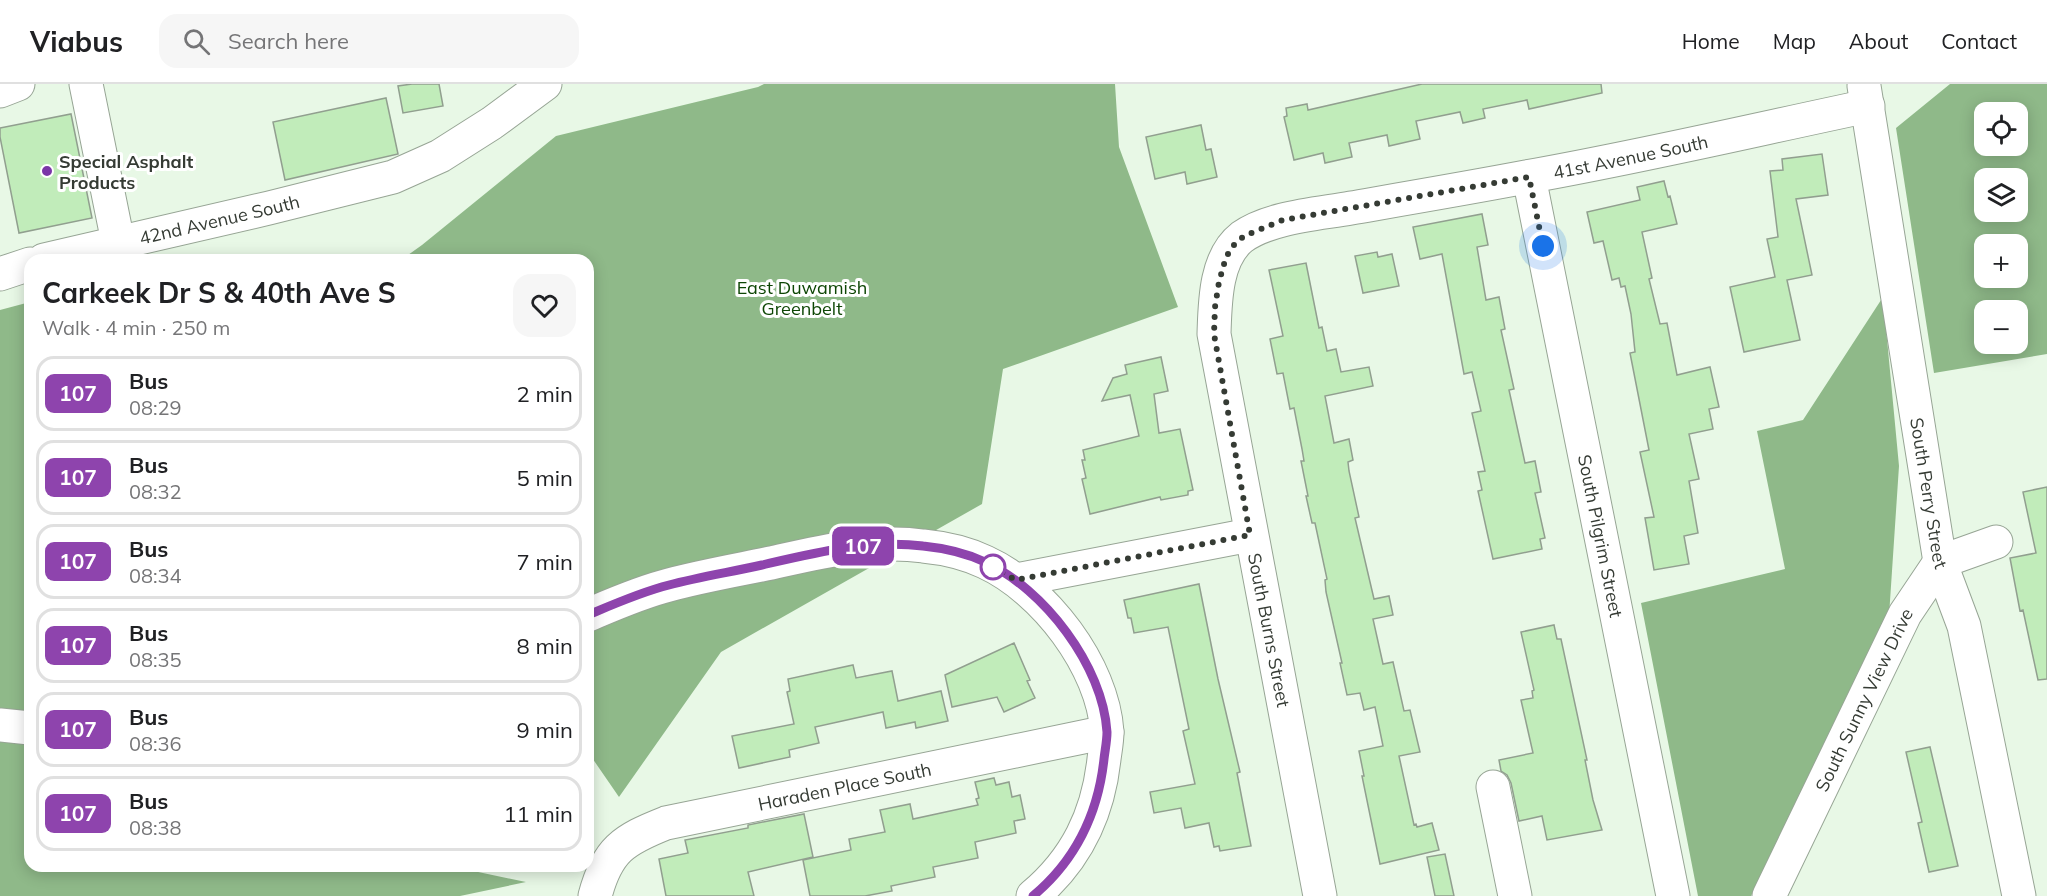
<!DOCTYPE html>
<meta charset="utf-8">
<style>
body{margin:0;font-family:Mulish,sans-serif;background:#f6f6f6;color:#202124;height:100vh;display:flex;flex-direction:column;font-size:22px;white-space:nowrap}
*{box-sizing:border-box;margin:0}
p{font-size:20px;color:#757577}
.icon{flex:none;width:33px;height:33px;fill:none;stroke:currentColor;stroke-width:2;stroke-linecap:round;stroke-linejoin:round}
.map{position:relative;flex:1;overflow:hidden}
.side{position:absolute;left:24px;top:170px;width:570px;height:618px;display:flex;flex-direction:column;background:#fff;border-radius:18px;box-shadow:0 3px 15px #0003}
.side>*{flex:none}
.badge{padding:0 12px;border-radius:9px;font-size:21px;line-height:39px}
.buttons{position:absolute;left:1974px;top:18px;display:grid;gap:12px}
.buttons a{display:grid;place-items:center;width:54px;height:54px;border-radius:12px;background:#fff;box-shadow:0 3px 15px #0003;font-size:30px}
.you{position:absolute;width:30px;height:30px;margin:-15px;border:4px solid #fff;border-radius:50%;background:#1a73e8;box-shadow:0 0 0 9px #1a73e833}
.map>.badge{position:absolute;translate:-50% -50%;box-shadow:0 0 0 3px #fff}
.round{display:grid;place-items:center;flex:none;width:63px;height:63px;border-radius:18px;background:#f6f6f6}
.summary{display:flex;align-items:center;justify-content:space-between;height:102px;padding:0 18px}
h1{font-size:28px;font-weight:700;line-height:45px}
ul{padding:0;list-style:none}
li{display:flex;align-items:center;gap:18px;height:75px;margin:0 12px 9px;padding:0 6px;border:3px solid #e0e0e0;border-radius:18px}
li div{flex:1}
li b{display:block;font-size:22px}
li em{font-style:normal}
li .badge{min-width:66px;font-weight:700;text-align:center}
header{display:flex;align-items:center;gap:36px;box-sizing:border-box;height:84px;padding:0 30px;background:#fff;border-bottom:2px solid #e0e0e0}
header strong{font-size:28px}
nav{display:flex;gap:33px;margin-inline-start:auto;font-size:21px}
.search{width:420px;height:54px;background:#f6f6f6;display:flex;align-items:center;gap:15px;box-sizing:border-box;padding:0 21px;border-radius:18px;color:#757577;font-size:22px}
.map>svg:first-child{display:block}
.forest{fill:#8fb989;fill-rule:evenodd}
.building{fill:#c1ecba;stroke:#919f8f;stroke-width:1.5}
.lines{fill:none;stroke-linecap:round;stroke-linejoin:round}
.minor-casing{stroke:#97a595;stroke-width:35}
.major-casing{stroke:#97a595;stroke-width:35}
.minor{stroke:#fff;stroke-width:33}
.major{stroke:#fff;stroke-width:33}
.line-casing{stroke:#fff;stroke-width:14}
.line{stroke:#8e44ad;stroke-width:9}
.walk{stroke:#353b34;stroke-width:6;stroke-dasharray:0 10.8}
.poi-dot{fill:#7b35a8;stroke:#fff;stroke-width:2}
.stop-dot{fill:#fff;stroke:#8e44ad;stroke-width:3}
.labels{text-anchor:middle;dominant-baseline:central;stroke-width:6;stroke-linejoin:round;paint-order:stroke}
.street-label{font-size:18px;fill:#353b34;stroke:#fff}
.poi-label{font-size:18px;font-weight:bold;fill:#353b34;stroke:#fff;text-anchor:start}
.park-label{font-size:18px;fill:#0d4604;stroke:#fff}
</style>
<header>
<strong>Viabus</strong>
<div class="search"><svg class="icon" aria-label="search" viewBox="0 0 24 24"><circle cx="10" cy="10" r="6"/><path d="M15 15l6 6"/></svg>Search here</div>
<nav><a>Home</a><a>Map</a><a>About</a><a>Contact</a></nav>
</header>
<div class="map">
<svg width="2047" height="812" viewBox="0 0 2047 812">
<rect width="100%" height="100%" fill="#e8f8e6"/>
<path class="forest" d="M764 0H1115L1119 63 1178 223 1003 285 982 420 721 568 619 713 588 668V176H401L422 161 556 52 758 3Z
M1950 0H2047V270L1934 289 1896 44ZM1984 28H2018V62H1984ZM1984 94H2018V128H1984ZM2018 160V194H1984V160ZM1984 226H2018V260H1984Z
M1883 213 1899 382 1889 532 1751 812H1698L1641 519 1785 485 1757 347 1803 336Z
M30 218V782H450L526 798 460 812H0V226Z"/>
<path class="building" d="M412 0H439L443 22 403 29 398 2Z
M1422 0H1601L1602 9 1529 25 1527 16 1483 25 1485 34 1463 39 1460 28 1416 37 1420 55 1389 62 1387 51 1349 59 1352 73 1325 79 1323 69 1294 76 1284 33 1287 32 1286 24 1307 20 1308 26Z
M386 14 398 70 285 96 273 38Z
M71 30 92 134 19 149 0 53V44Z
M1201 41 1206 66 1211 65 1217 93 1187 100 1185 88 1155 95 1146 53Z
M1822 70 1828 111 1796 115 1812 191 1787 196 1800 256 1744 268 1730 203 1775 193 1767 155 1778 153 1770 87 1783 86 1782 75Z
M1664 97 1668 113 1670 112 1677 140 1642 148 1652 194 1649 195 1660 240 1667 239 1677 291 1710 283 1719 323 1709 325 1713 345 1689 350 1699 395 1689 397 1698 449 1684 452 1689 480 1654 486 1645 434 1654 433 1640 368 1649 366 1630 269 1635 268 1631 230 1625 202 1621 203 1619 194 1612 196 1603 157 1594 159 1587 128 1640 116 1637 103Z
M1482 130 1488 161 1477 163 1486 216 1499 213 1505 245 1501 246 1514 305 1509 306 1525 379 1535 377 1541 408 1535 409 1545 454 1540 455 1542 465 1493 475 1478 407 1482 406 1478 388 1485 387 1472 329 1481 327 1472 288 1464 290 1442 170 1420 175 1413 143Z
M1377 168 1378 173 1392 170 1399 202 1363 209 1355 172Z
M1306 179 1319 244 1322 243 1327 267 1336 265 1341 288 1369 283 1373 302 1325 312 1334 359 1349 355 1353 376 1348 378 1349 387 1359 433 1355 434 1374 515 1389 512 1393 531 1373 535 1383 580 1393 578 1404 627 1410 626 1420 668 1399 672 1414 741 1416 740 1417 743 1432 739 1439 766 1380 780 1362 692H1364L1359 667 1383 662 1375 623 1364 626 1360 609 1347 611 1340 579H1342L1326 508 1325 496 1327 495 1315 439H1312L1306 412H1308L1301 377H1304L1302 365 1294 324 1290 325 1283 289 1277 290 1270 255 1283 252 1269 186Z
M1161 273 1168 307 1154 310 1159 349 1180 345 1193 406 1188 407V411L1161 416 1160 413 1090 430 1082 395 1086 394 1082 376H1085L1083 366 1139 352 1130 311 1102 317 1113 294 1127 290 1125 281Z
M2047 403V595L2038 596 2023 526 2020 527 2010 474 2036 469 2023 408Z
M1199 500 1218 595 1240 688 1237 689 1251 762 1220 767 1219 762 1214 763 1209 739 1185 744 1181 724 1154 729 1150 708 1195 700 1183 647 1189 645 1168 543 1134 549 1131 534H1128L1124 516Z
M1554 541 1557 555H1561L1587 676H1585L1593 716 1602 746 1547 756 1542 732 1519 737 1511 699 1507 691 1501 687 1499 676 1533 669 1521 616 1533 614 1532 607 1534 606 1521 548Z
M1014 559 1030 596 1027 597 1035 614 1004 628 997 613 952 623 945 591Z
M853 581 856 594 892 587 898 617 941 607 948 637 916 644 915 638 886 644 883 628 815 643 819 659 789 666 790 673 739 684 732 652 794 640 787 608 790 607 788 595Z
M1930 663 1958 782 1929 788 1918 739 1922 738 1906 668Z
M994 694 996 701 1009 698 1012 713 1020 711 1025 735 1014 737 1016 749 975 758 978 774 933 783 935 793 891 802 892 807 865 812H810L803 776 851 766 849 755 885 748 880 726 910 720 913 735 978 721 976 715 979 714 975 698Z
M804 730 813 773 748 788 754 812H666L659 775 688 769 685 756 748 744V741Z
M1445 770 1454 812H1435L1427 773Z"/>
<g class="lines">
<defs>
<g id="minor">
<path d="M86 0 118 158"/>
<path id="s1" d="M1864 2 1940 478 1964 542 2019 812"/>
<path id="s2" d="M1529 93 1673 812"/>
<path id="s3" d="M44 176 269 124 393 93 440 72 492 39 545 0"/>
<path d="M0 190 30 180"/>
<path d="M1016 496 1250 451"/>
<path d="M1493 703 1515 812"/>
<path id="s4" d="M595 812C607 766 623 756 666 739L1107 648"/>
<path id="s5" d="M1320 812 1214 250C1215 219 1215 174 1242 153 1270 133 1318 130 1351 124 1409 114 1468 104 1526 93 1640 73 1754 46 1868 22"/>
<path id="s6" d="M1769 812 1905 530 1940 478 1996 458"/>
</g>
<path id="major" d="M0 7 18 0
M588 531C614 520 641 508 669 501 702 492 737 486 771 479 820 468 872 455 923 462 944 464 966 469 985 478 1044 505 1103 582 1107 648 1107 657 1105 667 1104 675 1098 731 1076 776 1033 812
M0 641 30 644"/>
</defs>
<use href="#minor" class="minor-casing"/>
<use href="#major" class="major-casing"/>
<use href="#minor" class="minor"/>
<use href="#major" class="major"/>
</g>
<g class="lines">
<defs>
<path id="line" d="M588 531C614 520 641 508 669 501 699 493 731 488 762 481 814 469 870 455 923 462 943 464 966 469 985 478 1044 505 1103 582 1107 648 1107 657 1105 666 1104 675 1098 731 1076 776 1033 812"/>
</defs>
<use href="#line" class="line-casing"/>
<use href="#line" class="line"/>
<path class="walk" d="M993 483 1016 496 1250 451 1214 250 1215 223 1219 198 1226 173 1234 161 1244 152 1283 136 1529 93 1543 162"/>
</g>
<circle class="poi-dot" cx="47" cy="87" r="6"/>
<circle class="stop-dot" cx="993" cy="483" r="12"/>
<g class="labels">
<g class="street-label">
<text stroke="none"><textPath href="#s5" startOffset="1074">41st Avenue South</textPath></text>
<text stroke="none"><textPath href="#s3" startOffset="180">42nd Avenue South</textPath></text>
<text stroke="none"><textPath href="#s1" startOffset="412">South Perry Street</textPath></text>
<text stroke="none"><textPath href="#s2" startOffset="366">South Pilgrim Street</textPath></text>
<text transform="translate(1269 546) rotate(79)">South Burns Street</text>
<text stroke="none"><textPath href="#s6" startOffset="218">South Sunny View Drive</textPath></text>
<text stroke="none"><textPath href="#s4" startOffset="290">Haraden Place South</textPath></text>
</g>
<g class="poi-label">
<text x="59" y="77">Special Asphalt<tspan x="59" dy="21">Products</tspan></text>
</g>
<g class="park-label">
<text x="802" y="203">East Duwamish<tspan x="802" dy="21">Greenbelt</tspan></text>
</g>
</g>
</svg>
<div class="buttons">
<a><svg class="icon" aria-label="locate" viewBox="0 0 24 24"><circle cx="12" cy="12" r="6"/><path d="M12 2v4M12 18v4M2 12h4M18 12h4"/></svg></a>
<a><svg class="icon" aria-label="layers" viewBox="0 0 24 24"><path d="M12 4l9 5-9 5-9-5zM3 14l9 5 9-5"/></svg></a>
<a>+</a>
<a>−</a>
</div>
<div class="you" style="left:1543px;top:162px"></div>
<b class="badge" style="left:863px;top:462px;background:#8e44ad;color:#fff">107</b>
<section class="side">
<div class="summary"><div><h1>Carkeek Dr S &amp; 40th Ave S</h1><p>Walk · 4 min · 250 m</p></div><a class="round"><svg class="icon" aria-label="heart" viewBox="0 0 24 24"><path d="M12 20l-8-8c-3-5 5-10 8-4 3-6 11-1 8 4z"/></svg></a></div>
<ul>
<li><span class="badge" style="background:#8e44ad;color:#fff">107</span><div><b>Bus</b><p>08:29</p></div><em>2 min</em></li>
<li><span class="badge" style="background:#8e44ad;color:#fff">107</span><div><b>Bus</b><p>08:32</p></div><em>5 min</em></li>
<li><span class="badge" style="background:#8e44ad;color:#fff">107</span><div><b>Bus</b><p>08:34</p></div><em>7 min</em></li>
<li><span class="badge" style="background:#8e44ad;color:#fff">107</span><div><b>Bus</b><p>08:35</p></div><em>8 min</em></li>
<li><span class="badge" style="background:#8e44ad;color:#fff">107</span><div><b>Bus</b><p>08:36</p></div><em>9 min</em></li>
<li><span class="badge" style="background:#8e44ad;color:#fff">107</span><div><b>Bus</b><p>08:38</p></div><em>11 min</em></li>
</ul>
</section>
</div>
